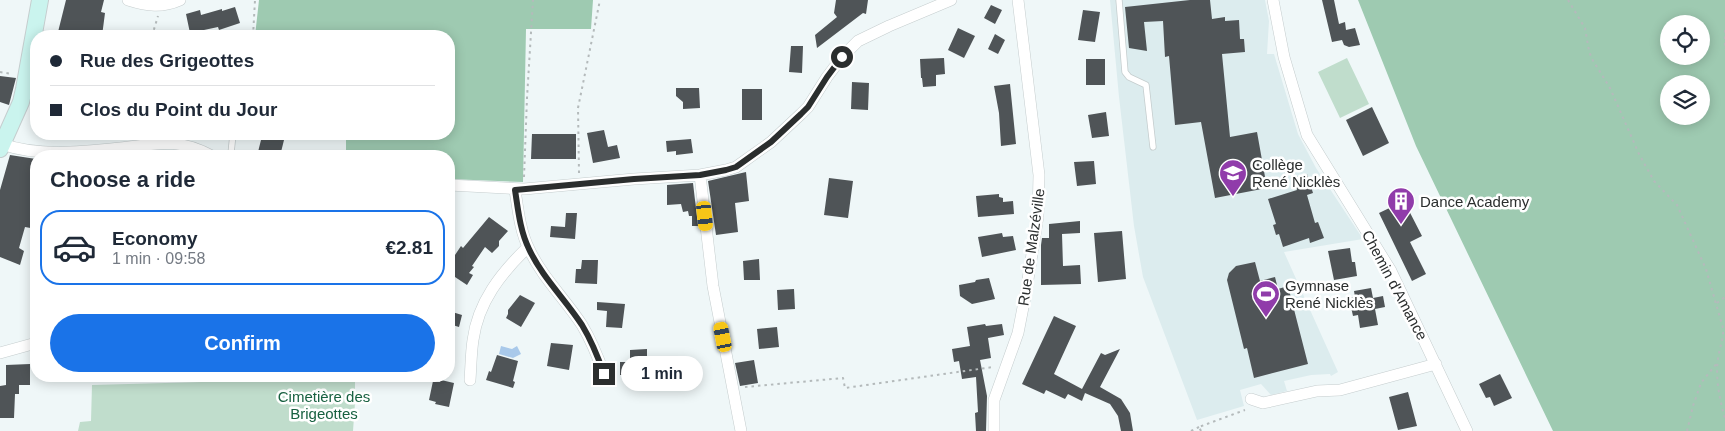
<!DOCTYPE html>
<meta charset="utf-8">
<style>
:root{--surface:#fff;--page:#f6f6f7;--text:#1f2937;--muted:#747a83;--line:#e0e1e3;--accent:#1a73e8}
body{margin:0;font-family:Arial,sans-serif;background:var(--page);color:var(--text);height:100vh;display:flex;flex-direction:column;font-size:19px;white-space:nowrap}
*{box-sizing:border-box;margin:0}
p{font-size:16px;color:var(--muted)}
.icon{flex:none;width:28px;height:28px;fill:none;stroke:currentColor;stroke-width:2;stroke-linecap:round;stroke-linejoin:round}
.map{position:relative;flex:1;overflow:hidden}
.panel{position:absolute;left:30px;top:150px;width:425px;height:232px;display:flex;flex-direction:column;background:var(--surface);border-radius:20px;box-shadow:0 2px 12px #0003}
.panel>*{flex:none}
.guide{position:absolute;left:30px;top:30px;width:425px;height:110px;border-radius:20px;box-shadow:0 2px 12px #0003;display:grid;align-content:center;height:110px;padding:0 20px;background:var(--surface)}
.fabs{position:absolute;left:1660px;top:15px;display:grid;gap:10px}
.fabs a{display:grid;place-items:center;width:50px;height:50px;border-radius:50%;background:var(--surface);box-shadow:0 2px 12px #0003;font-size:25px}
.end{position:absolute;width:22px;height:22px;margin:-11px;border:6px solid #2b2e2e;background:#fff;box-shadow:0 0 0 2px #fff}
.from{border-radius:50%}
.bubble{position:absolute;height:35px;border-radius:18px;background:var(--surface);box-shadow:0 2px 12px #0003;font-size:16px;font-weight:800;line-height:35px;text-align:center}
.car{position:absolute;width:15px;height:30px;margin:-15px -8px;border-radius:6px;box-shadow:0 0 4px 1px #0007;background:linear-gradient(#f5c518 24%,#345 0 40%,#f5c518 0 76%,#345 0 86%,#f5c518 0)}
.guide b{display:flex;align-items:center;gap:18px;height:48px;font-size:19px}
.guide b+b{border-top:1px solid var(--line)}
.guide i{width:12px;height:12px;background:var(--text)}
ul{padding:0;list-style:none}
li{display:flex;align-items:center;gap:15px;height:75px;margin:0 10px 8px;padding:0 10px;border:2px solid transparent;border-radius:20px}
li div{flex:1}
li b{display:block;font-size:19px}
li em{font-style:normal;font-weight:800}
li.on{border-color:var(--accent)}
li>.icon{width:45px;height:45px;stroke-width:1.5}
h2{padding:0 20px;font-size:22px;line-height:60px}
.cta{display:flex;gap:10px;margin-top:auto;padding:10px 20px}
.cta a{flex:1;height:58px;border-radius:30px;background:var(--accent);color:#fff;font-size:20px;font-weight:800;line-height:58px;text-align:center}
.map>svg:first-child{display:block}
.built{fill:#dcecee}
.green{fill:#c0ddcc}
.forest{fill:#9ecab1;fill-rule:evenodd}
.water{fill:#a9c9ea}
.building{fill:#4f5457}
.lines{fill:none;stroke-linecap:round;stroke-linejoin:round}
.lane-casing{stroke:#c5cdce;stroke-width:7}
.street-casing{stroke:#c5cdce;stroke-width:12}
.secondary-casing{stroke:#c5cdce;stroke-width:18}
.path{stroke:#b4babb;stroke-width:2;stroke-dasharray:2.5 4;stroke-linecap:butt}
.lane{stroke:#fff;stroke-width:5.5}
.street{stroke:#fff;stroke-width:11}
.secondary{stroke:#caf4ee;stroke-width:16}
.route{stroke:#2b2e2e;stroke-width:6}
.labels{text-anchor:middle;dominant-baseline:central;stroke-width:5;stroke-linejoin:round;paint-order:stroke}
.poi-label{font-size:15px;fill:#2b2e2e;stroke:#fff;text-anchor:start}
.street-label{font-size:15px;fill:#2b2e2e;stroke:#fff}
.park-label{font-size:15px;fill:#186141;stroke:#fff}
</style>
<div class="map">
<svg width="1725" height="431" viewBox="0 0 1725 431">
<rect width="100%" height="100%" fill="#eff7f8"/>
<path class="built" d="M1110,0H1265L1269,21L1267,54H1274L1298,134L1316,168L1363,239L1284,252L1338,372L1331,376L1330,374L1311,375L1284,381L1287,391L1271,395L1261,384L1240,390L1244,406L1197,420L1143,277L1134,226L1119,97Z"/>
<path class="green" d="M1347,58L1369,104L1340,118L1318,72Z
M314,376H355V403L353,431H78L80,422L91,421L92,385L313,379Z"/>
<path class="forest" d="M259,0H593L591,29H526L523,182L449,179V156H346V134H449V36H255Z
M1358,0H1725V431H1553L1416,146ZM1669,24H1701V56H1669ZM1669,84H1701V116H1669Z"/>
<path class="water" d="M501,346L512,349L517,346L521,354L513,358L499,354Z"/>
<path class="building" d="M66,0H104L101,12L105,13L102,36H57Z
M836,0H868L866,14L863,13L817,48L815,35L837,17L834,13Z
M1190,0H1210L1212,19L1225,17V21L1239,20L1240,39H1244L1245,52L1222,54L1230,137L1257,132L1267,188L1215,198L1201,122L1175,125L1169,56L1165,57L1163,21L1144,22L1147,51L1129,48L1125,7Z
M1322,0H1334L1339,24L1345,22L1346,30L1355,28L1360,45L1349,47L1344,45L1342,40L1332,42Z
M991,5L1002,10L995,24L984,18Z
M235,7L240,23L219,30L218,27L190,33L186,14L200,10L201,15L222,9V11Z
M1083,10L1100,12L1095,42L1078,40Z
M958,28L975,36L964,58L948,50Z
M995,34L1005,40L998,54L988,49Z
M791,46H803L802,73L789,72Z
M944,58L945,74L936,75V86L923,87L922,78H921L920,59Z
M1086,59H1105V85H1086Z
M0,76L16,78L9,105L0,102Z
M852,82L869,83L868,110L851,109Z
M1010,84L1016,144L1001,146L999,113L994,86Z
M676,88H699L700,108L683,109V102L676,96Z
M742,89H762V120H742Z
M1372,107L1389,143L1363,156L1346,120Z
M1106,112L1109,136L1092,138L1088,115Z
M604,130L608,147L617,145L620,158L593,163L587,133Z
M532,134H576V159H531Z
M262,136L284,140L280,156H257Z
M691,139L693,153L676,155V151L667,152L666,141Z
M10,155L36,159V229L25,227L19,248L24,251L20,265L0,257V190Z
M1094,161L1096,184L1077,186L1074,162Z
M746,172L749,201L735,203L738,232L716,235L708,181Z
M1307,174L1313,193L1307,195L1315,223L1318,222L1324,238L1310,243L1309,238L1283,247L1279,234L1276,235L1273,225L1276,224L1268,199L1297,190L1293,178Z
M829,178L853,181L848,218L824,215Z
M693,183L698,226H692V216H689L688,211L683,212L681,204L667,205V185Z
M999,194V197L1003,198V202L1013,201L1014,214L978,217L976,196Z
M1404,201L1422,236L1410,242L1426,274L1412,281L1379,213Z
M566,213H577L575,239L550,237L551,226L565,227Z
M489,217L508,231L499,241V246L492,253L485,247L472,266L474,267L469,273L473,275L467,285L449,273V264L461,246L463,248Z
M1080,221V233L1062,234L1063,266L1080,265L1081,284L1041,285V245L1042,238H1049V224Z
M1122,231L1126,279L1098,282L1094,233Z
M1002,233L1003,237L1013,236L1016,250L982,257L978,237Z
M1350,248L1352,262H1355L1357,276L1334,280L1328,251Z
M759,259L760,280H744L743,261Z
M582,260H598L597,284L575,283L576,269H581Z
M1255,262L1260,281L1275,277L1278,289L1288,286L1308,364L1254,378L1247,348L1244,349L1227,280L1229,273L1236,266Z
M989,278L995,299L972,304L960,296L959,285L975,282L976,280Z
M1371,288L1373,298L1383,296L1385,307L1375,309L1378,325L1360,328L1358,315L1353,316L1349,298L1355,297L1354,291Z
M794,289L795,309L778,310L777,290Z
M520,295L535,303L521,327L506,318L508,314V310Z
M597,302L625,304L622,328L606,327L607,311L597,310Z
M449,311L462,315L459,327L449,324Z
M1054,316L1076,326L1054,374L1082,389L1101,353L1105,355L1120,349L1100,387L1121,399L1130,413L1133,431H1121L1118,416L1110,404L1085,393L1082,401L1068,394L1065,399L1046,390L1044,394L1022,384Z
M985,324L986,326L1002,324L1004,335L988,338L991,358L980,360L987,396L986,431H976L975,413L978,412L976,377L962,379L959,361L954,362L952,349L970,346L967,327Z
M777,327L779,347L759,349L757,329Z
M551,343L573,345L569,370L547,366Z
M647,349V372H640V375H620V362H630V350Z
M497,355L518,361L513,381L515,382L513,388L486,380L489,371L491,372Z
M754,360L758,383L740,386L735,363Z
M30,364V385H19V394H15L14,418H0V386L6,385V365Z
M1500,374L1512,398L1494,406L1490,397L1486,398L1479,384Z
M441,380L454,383L449,407L435,404L436,402L429,400L433,381L440,382Z
M1408,392L1417,426L1398,430L1389,397Z"/>
<g class="lines">
<g class="lane-casing">
<path id="lane" d="M1119,0L1125,72L1129,77L1146,85L1153,147
M233,134L231,153L234,156"/>
</g>
<g class="street-casing">
<path id="street" d="M128,0C147,6 162,8 180,0
M1273,0L1284,57L1307,135L1391,271L1467,431
M2,144C38,157 82,152 120,148C156,144 178,137 212,156
M700,175L713,286L741,431
M449,185L524,189L634,179L700,175L726,170L736,167L771,142L801,114L808,107L827,77L842,57L858,41L889,26L951,0
M515,190C518,209 520,231 529,249C542,277 565,299 582,325C591,340 598,357 604,374
M0,353L36,343
M470,380C471,367 471,353 473,340C478,302 501,273 528,247
M1251,399L1263,403L1317,391L1340,390L1436,364
M994,431V400L1018,333L1026,292L1038,216L1039,175L1018,0"/>
</g>
<g class="secondary-casing">
<path id="secondary" d="M0,149L21,102L24,89L40,0"/>
</g>
<path class="path" d="M1568,0L1585,28L1589,51L1592,59L1610,88L1639,154L1654,181L1677,205L1706,269L1723,328C1724,339 1719,349 1718,359C1715,379 1720,400 1725,419
M1725,30V50
M152,36L158,16
M253,36L255,0
M0,72L12,74
M579,173L578,108L600,0
M524,177L527,98L533,0
M1717,303L1725,297
M745,387L843,378L845,388L993,367
M1191,431L1199,427
M1201,431L1199,427L1245,410
M1687,431L1693,406L1701,383L1717,363"/>
<use href="#lane" class="lane"/>
<use href="#street" class="street"/>
<use href="#secondary" class="secondary"/>
</g>
<g class="lines">
<path class="route" d="M604,374C598,357 591,340 582,325C565,299 542,277 529,249C520,231 518,209 515,190L634,179L700,175L726,170L736,167L771,142L801,114L808,107L827,77L842,57"/>
</g>
<defs>
<g id="school-pin" transform="scale(1.4375)"><path d="M0 17L-7.5 6A9.5 9.5 0 1 1 7.5 6Z" fill="#903caa" stroke="#fff"/><path d="M0-5L7-2L0 1L-7-2ZM-4 1L0 2.5L4 1V4Q0 6-4 4Z" fill="#fff"/></g>
<g id="building-pin" transform="scale(1.4375)"><path d="M0 17L-7.5 6A9.5 9.5 0 1 1 7.5 6Z" fill="#903caa" stroke="#fff"/><path d="M-4-6H4V6H1V3H-1V6H-4ZM-2.5-4.3h1.7v1.8h-1.7ZM.8-4.3h1.7v1.8H.8ZM-2.5-1h1.7V.8h-1.7ZM.8-1h1.7V.8H.8Z" fill="#fff"/></g>
<g id="stadium-pin" transform="scale(1.4375)"><path d="M0 17L-7.5 6A9.5 9.5 0 1 1 7.5 6Z" fill="#903caa" stroke="#fff"/><path d="M0-5a6.5 5 0 1 0 0 10a6.5 5 0 1 0 0-10ZM-3.5-1.8h7v3.6h-7Z" fill="#fff"/></g>
</defs>
<g fill-rule="evenodd">
<use href="#school-pin" x="1233" y="173"/>
<use href="#building-pin" x="1401" y="201"/>
<use href="#stadium-pin" x="1266" y="294"/>
</g>
<g class="labels">
<g class="poi-label">
<text x="1252" y="164">Collège<tspan x="1252" dy="17">René Nicklès</tspan></text>
<text x="1420" y="201">Dance Academy</text>
<text x="1285" y="285">Gymnase<tspan x="1285" dy="17">René Nicklès</tspan></text>
</g>
<g class="street-label">
<text transform="translate(1031 247) rotate(-82)">Rue de Malzéville</text>
<text transform="translate(1395 285) rotate(62)">Chemin d'Amance</text>
</g>
<g class="park-label">
<text x="324" y="396">Cimetière des<tspan x="324" dy="17">Brigeottes</tspan></text>
</g>
</g>
</svg>
<div class="fabs">
<a><svg class="icon" aria-label="locate" viewBox="0 0 24 24"><circle cx="12" cy="12" r="6"/><path d="M12 2v4M12 18v4M2 12h4M18 12h4"/></svg></a>
<a><svg class="icon" aria-label="layers" viewBox="0 0 24 24"><path d="M12 4l9 5-9 5-9-5zM3 14l9 5 9-5"/></svg></a>
</div>
<i class="end from" style="left:842px;top:57px"></i>
<i class="end" style="left:604px;top:374px"></i>
<div class="bubble" style="left:621px;top:356px;width:82px">1 min</div>
<i class="car" style="left:705px;top:216px;rotate:174deg"></i>
<i class="car" style="left:723px;top:337px;rotate:349deg"></i>
<div class="guide">
<b><i class="from"></i>Rue des Grigeottes</b>
<b><i></i>Clos du Point du Jour</b>
</div>
<section class="panel">
<h2>Choose a ride</h2>
<ul>
<li class="on"><svg class="icon" aria-label="car" viewBox="0 0 24 24"><path d="M5 17H2v-5l4-1 3-4h7l3 4 3 1v5h-3M9 17h6M6 11h13"/><circle cx="7" cy="17" r="2"/><circle cx="17" cy="17" r="2"/></svg><div><b>Economy</b><p>1 min · 09:58</p></div><em>€2.81</em></li>
</ul>
<div class="cta"><a>Confirm</a></div>
</section>
</div>
